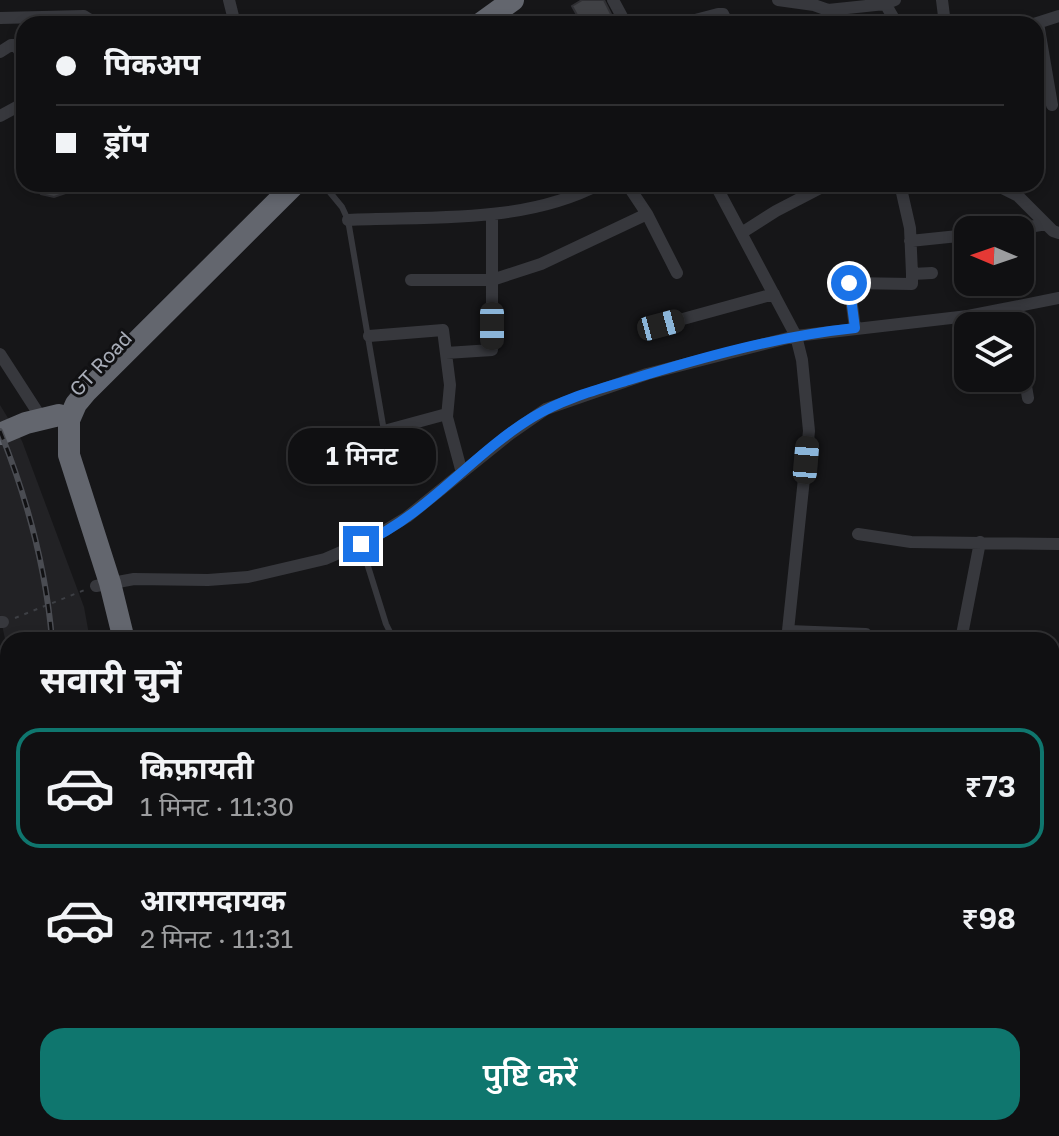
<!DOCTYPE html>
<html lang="hi">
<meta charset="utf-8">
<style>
:root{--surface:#101012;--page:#19191b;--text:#f1f3f6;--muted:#9c9d9f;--line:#303032;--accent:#0f766e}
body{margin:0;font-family:"Golos Text","Noto Sans Devanagari",sans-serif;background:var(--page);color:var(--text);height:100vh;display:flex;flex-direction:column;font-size:30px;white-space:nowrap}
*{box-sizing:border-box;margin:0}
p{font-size:26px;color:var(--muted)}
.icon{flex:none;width:44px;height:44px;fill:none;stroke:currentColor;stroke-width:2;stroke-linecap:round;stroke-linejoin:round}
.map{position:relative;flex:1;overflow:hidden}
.details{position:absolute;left:0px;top:632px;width:1060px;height:504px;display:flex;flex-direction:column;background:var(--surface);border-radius:24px 24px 0 0;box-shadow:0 4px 12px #0003,0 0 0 2px var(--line)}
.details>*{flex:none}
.top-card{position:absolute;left:16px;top:16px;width:1028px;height:176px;border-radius:24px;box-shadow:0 4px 12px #0003,0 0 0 2px var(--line);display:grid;align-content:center;height:176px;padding:0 40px;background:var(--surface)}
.needle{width:52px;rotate:272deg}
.tools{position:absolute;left:954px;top:216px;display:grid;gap:16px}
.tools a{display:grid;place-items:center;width:80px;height:80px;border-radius:16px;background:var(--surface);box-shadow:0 4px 12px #0003,0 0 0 2px var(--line);font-size:40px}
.end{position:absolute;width:36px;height:36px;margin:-18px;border:10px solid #1a73e8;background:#fff;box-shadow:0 0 0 4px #fff}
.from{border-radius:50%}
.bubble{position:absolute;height:56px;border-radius:24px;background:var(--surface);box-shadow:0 4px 12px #0003,0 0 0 2px var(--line);font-size:26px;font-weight:600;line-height:56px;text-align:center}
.car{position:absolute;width:24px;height:48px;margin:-24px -12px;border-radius:10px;box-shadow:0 0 6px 2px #0007;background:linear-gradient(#222 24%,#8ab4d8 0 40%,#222 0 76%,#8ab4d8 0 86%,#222 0)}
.top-card b{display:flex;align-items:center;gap:28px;height:76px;font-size:30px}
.top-card b+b{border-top:2px solid var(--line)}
.top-card i{width:20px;height:20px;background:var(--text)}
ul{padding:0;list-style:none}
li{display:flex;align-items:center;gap:24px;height:120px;margin:0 16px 12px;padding:0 24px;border:4px solid transparent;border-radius:24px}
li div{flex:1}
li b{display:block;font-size:30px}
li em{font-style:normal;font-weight:600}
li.active{border-color:var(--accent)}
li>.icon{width:72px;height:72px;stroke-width:1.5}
h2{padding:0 40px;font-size:36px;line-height:96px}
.button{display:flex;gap:16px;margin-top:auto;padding:16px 40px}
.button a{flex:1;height:92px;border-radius:24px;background:var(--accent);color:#fff;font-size:32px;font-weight:600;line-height:92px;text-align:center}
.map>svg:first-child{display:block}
.built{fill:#222225}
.building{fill:#404145;stroke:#303034;stroke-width:2}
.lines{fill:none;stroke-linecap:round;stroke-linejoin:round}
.path{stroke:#3d3f44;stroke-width:2;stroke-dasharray:4 6;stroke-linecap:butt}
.lane{stroke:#37383d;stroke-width:6}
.street{stroke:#37383d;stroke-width:12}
.highway{stroke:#63666e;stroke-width:22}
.rail-casing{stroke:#4a4c52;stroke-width:6}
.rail{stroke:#111113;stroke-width:3;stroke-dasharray:9;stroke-linecap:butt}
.route{stroke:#1a73e8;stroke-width:10}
.labels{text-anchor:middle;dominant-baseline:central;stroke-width:6;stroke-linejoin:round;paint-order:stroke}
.street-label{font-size:20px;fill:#a8adb8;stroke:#111113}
</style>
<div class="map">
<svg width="1059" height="1136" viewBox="0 0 1059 1136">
<rect width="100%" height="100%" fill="#161618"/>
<path class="built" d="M0,405L22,441L84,607L90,640H8V701L5,639L0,615Z
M8,763V923L0,922V829Z
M0,952L8,954V1108L4,1136H0Z"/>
<path class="building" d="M582,0H604L614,20L607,24H582L572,6Z
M30,184H74L66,193L54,197L41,194Z"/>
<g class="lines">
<path class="path" d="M15,618L87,589"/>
<path class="lane" d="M323,184L342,207L348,220L384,431
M573,184L579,195
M361,544L386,624L394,640"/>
<path class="street" d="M229,0L235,24
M613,0L626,24
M778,0L814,5L828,10L885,4L895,0
M883,0L897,24
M942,0L945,24
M0,18L84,16L97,24
M1038,23L1052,105
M680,24L718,14H723L728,24
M1034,24L1059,16
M0,52L11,45H15L24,57
M0,116L24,103
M627,184L647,214L677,273
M715,184L796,336L802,360L809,431L787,640
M900,184L910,228L912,274
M994,184L1018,196L1053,231L1059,233
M348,220C432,216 524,224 600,184
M1013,230L1046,224
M743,232L776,211L828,184
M910,241L968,235
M411,280H492L541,264L647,214
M1013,309L1016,326
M661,325L774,294
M855,328L849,283L912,284V274L932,273
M369,336L443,330L450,385L447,417
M1020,351L1028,398
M446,353L492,350V214
M0,354L42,419
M384,431L443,415L447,417L462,473
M858,534L911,542L1059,544
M96,586L134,579L208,580L248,577L325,559L371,539L407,517L510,434L546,409L647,374L796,336L968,316L1059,298
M0,622H3
M789,631L866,634
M961,640L980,542
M1052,906L1059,905
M0,936L8,938
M539,1128L551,1136
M634,1136L636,1128
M865,1136L866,1128"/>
<path class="highway" d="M480,24L513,0
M0,434L26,423L59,415
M124,640L110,583L69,455V420L76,404L86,392L295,184
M88,1136L89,1128"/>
<g class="rail-casing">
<path id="rail" d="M0,431C27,498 46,568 52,640
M0,980L8,953
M0,1017L8,995"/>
</g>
<use href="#rail" class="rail"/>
</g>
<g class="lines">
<path class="route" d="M361,544C427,515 472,454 533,417C562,399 596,390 629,380C703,357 779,336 855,328L849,283"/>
</g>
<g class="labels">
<g class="street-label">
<text transform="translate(100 363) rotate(-47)">GT Road</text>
</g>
</g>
</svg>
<div class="tools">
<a><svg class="needle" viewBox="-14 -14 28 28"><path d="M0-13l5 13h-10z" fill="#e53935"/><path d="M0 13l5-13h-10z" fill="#9c9d9f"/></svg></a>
<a><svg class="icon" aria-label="layers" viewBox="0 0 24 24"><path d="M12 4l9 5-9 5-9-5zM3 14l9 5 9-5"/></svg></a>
</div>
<i class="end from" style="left:849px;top:283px"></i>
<i class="end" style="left:361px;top:544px"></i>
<div class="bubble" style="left:288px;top:428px;width:148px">1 मिनट</div>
<i class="car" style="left:661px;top:325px;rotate:75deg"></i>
<i class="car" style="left:492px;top:326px;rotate:180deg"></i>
<i class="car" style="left:806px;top:460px;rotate:5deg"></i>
<div class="top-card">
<b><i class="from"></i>पिकअप</b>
<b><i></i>ड्रॉप</b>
</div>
<section class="details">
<h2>सवारी चुनें</h2>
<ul>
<li class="active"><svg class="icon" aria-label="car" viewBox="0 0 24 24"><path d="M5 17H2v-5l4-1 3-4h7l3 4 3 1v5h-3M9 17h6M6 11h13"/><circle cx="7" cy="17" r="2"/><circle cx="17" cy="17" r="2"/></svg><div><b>किफ़ायती</b><p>1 मिनट · 11:30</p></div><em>₹73</em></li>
<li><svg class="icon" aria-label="car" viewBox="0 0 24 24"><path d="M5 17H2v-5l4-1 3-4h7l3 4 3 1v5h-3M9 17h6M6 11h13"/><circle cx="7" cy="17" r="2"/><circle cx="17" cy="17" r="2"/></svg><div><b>आरामदायक</b><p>2 मिनट · 11:31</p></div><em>₹98</em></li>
</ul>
<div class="button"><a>पुष्टि करें</a></div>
</section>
</div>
